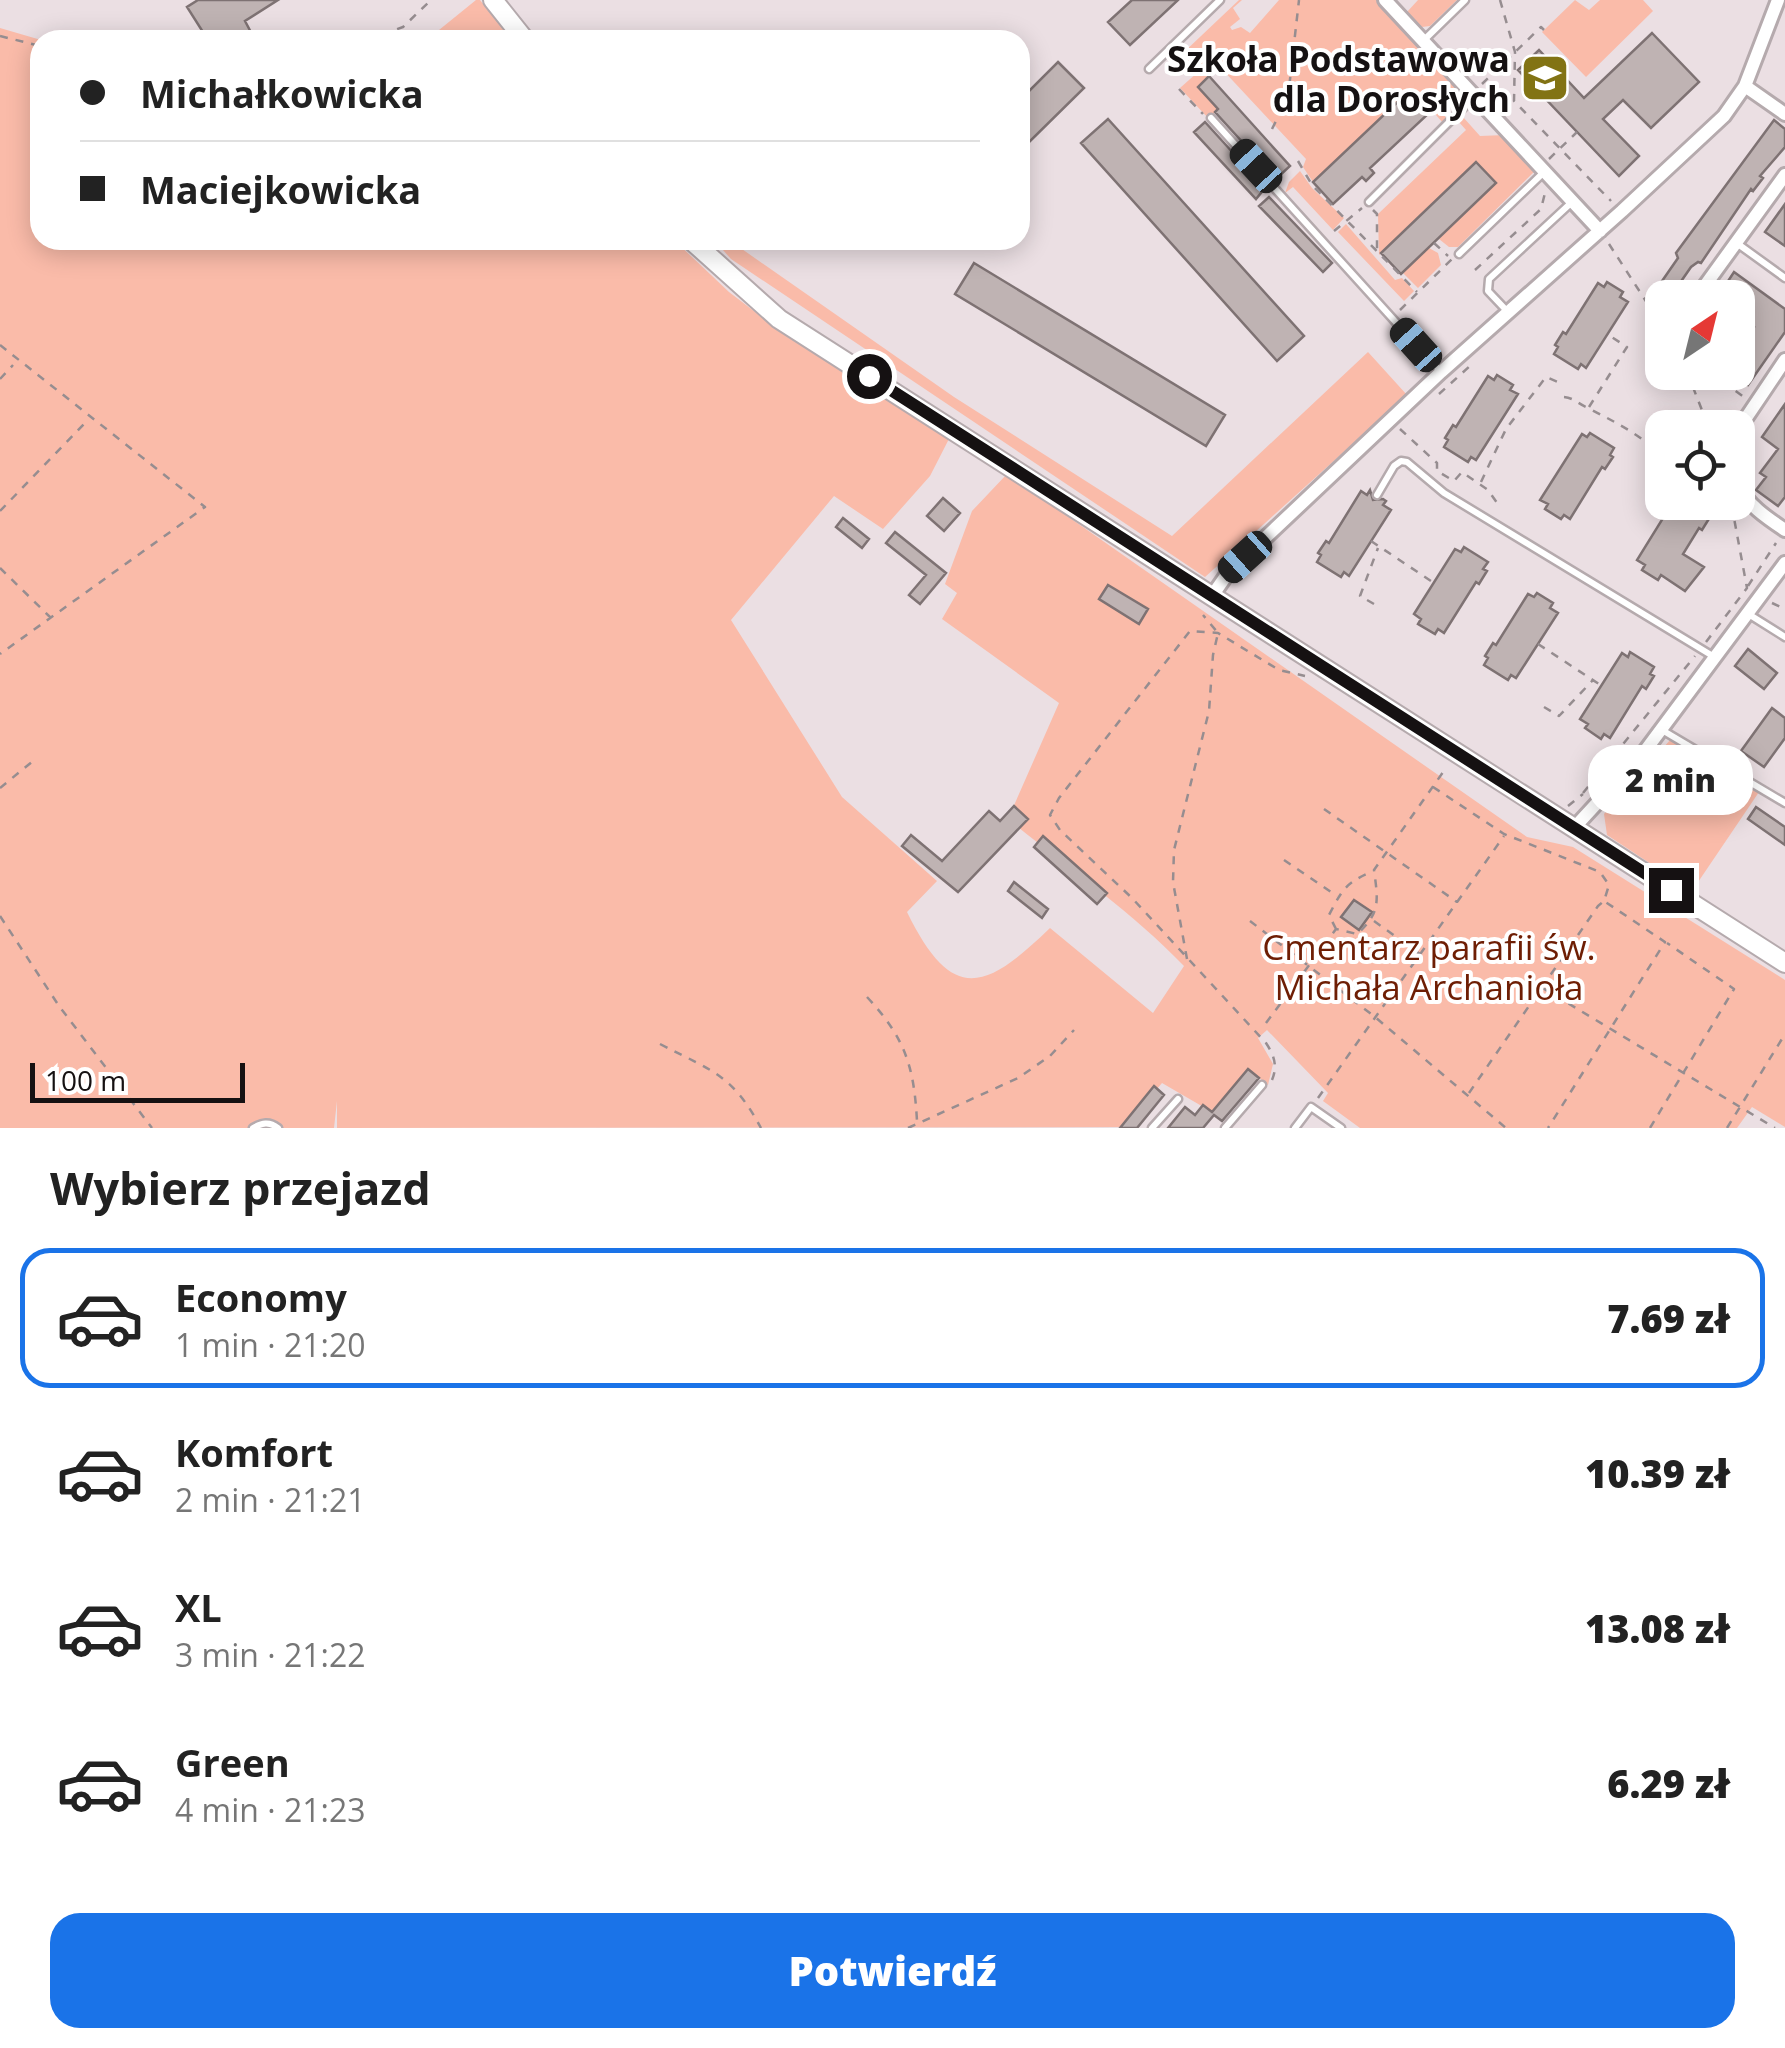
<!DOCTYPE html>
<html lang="pl">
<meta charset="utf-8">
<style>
:root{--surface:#fff;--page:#f2f2f2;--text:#222;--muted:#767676;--line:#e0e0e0;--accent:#1a73e8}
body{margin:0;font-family:"Open Sans",sans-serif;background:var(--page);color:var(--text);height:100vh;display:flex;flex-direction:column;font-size:38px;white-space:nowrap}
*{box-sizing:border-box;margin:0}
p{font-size:32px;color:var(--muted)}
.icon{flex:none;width:55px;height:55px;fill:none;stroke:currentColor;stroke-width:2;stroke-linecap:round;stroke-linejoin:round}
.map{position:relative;height:1128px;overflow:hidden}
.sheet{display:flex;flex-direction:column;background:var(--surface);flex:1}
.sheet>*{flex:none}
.hud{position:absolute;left:30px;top:30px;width:1000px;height:220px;border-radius:30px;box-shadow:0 5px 25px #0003;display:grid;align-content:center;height:220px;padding:0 50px;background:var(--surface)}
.needle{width:65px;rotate:35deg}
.buttons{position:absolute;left:1645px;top:280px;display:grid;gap:20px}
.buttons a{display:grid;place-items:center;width:110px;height:110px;border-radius:20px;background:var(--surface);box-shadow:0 5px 25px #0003;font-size:50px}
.scale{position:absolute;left:30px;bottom:25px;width:215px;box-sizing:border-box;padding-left:10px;border:5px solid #151112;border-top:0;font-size:28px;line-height:35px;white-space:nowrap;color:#151112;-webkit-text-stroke:8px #fff;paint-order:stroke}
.end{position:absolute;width:45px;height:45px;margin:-22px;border:12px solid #151112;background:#fff;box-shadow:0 0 0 5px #fff}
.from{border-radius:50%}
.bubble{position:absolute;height:70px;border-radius:30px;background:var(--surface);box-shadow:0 5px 25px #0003;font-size:32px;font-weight:800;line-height:70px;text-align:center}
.car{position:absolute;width:30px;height:60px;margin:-30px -15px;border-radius:12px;box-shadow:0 0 8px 2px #0007;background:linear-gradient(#222 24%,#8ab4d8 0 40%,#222 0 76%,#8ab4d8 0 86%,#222 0)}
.hud b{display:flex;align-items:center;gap:35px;height:95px;font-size:38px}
.hud b+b{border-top:2px solid var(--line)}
.hud i{width:25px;height:25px;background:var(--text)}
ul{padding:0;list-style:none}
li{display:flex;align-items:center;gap:30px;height:140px;margin:0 20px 15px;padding:0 30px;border:5px solid transparent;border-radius:30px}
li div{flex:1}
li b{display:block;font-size:38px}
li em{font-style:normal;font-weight:800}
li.on{border-color:var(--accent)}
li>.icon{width:90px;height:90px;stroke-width:1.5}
h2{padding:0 50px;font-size:45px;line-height:120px}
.primary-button{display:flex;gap:20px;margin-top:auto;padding:20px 50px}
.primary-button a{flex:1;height:115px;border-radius:30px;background:var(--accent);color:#fff;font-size:40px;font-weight:800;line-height:115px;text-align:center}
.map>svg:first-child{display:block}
.green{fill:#fabba9}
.building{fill:#bfb3b3;stroke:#7e7273;stroke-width:2.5}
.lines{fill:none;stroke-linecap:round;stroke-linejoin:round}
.lane-casing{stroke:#b5aaad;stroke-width:11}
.street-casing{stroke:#b5aaad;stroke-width:18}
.secondary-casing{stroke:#b5aaad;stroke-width:22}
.path{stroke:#968d90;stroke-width:2.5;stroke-dasharray:8 8;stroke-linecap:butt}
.lane{stroke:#fff;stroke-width:6}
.street{stroke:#fff;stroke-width:12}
.secondary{stroke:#fff;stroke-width:18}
.route{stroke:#151112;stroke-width:12}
.labels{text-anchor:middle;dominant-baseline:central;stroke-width:8;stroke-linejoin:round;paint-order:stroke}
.poi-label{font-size:35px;font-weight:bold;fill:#151112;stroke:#fff;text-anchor:end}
.park-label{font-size:35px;fill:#6e1e04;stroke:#fff}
</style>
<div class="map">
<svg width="1785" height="1128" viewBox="0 0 1785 1128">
<rect width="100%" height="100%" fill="#ebdfe3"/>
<path class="green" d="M476,0H480L512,40H418L439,30Z
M1239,0H1242L1233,8L1240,19L1230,27L1232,30L1241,27L1250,33L1279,0H1377L1461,90L1440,110L1447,119L1443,123L1422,99L1417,102L1408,92L1313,182L1303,167L1306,159L1220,67L1198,86L1219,110L1208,118L1180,88L1198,72L1182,54Z
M1418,0H1457L1430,26L1422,27L1407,12Z
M1575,0L1589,10L1600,0H1643L1653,11L1586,77L1542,32Z
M0,28L41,40L40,240H674L729,292L789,338L951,435L930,476L883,529L834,496L731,620L842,797L937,881L907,912C952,1004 985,991 1050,928L1153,1013L1184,966C1129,909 1069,869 1008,819L1059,703L942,619L957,593L945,584L972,511L1007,474L1527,837L1573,847L1785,980V1127L1752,1107L1737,1128H1360L1323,1101L1328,1093L1267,1030L1258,1038L1273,1064L1268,1085L1248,1069L1212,1112L1162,1083L1157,1089L1153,1086L1120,1127L337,1128V1101L334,1128H0Z
M1463,117L1480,136L1505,135L1536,170L1458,247H1449L1439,239L1495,184L1476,162L1379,255L1378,214L1466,130L1458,121Z
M1300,171L1312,188L1344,218L1333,230L1293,187L1285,193L1289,182Z
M1346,224L1395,280L1402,278L1414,291L1404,301L1338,232Z
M714,240H729L954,397L1172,536L1368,352L1407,395L1205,577L731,259Z
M1429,248L1438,253L1441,265L1418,288L1403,273Z
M1671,739L1759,792L1692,891L1607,835L1604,814Z"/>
<path class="building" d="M198,0H278L245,21L255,40H208L187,7Z
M1132,0H1178L1130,45L1108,22Z
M1652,33L1699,82L1651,128L1623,100L1603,119L1639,156L1619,176L1518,70L1539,50L1584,98Z
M1058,62L1084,88L1020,151V100Z
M1209,76L1290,166L1276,179L1215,112L1218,109L1198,87Z
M1408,92L1428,114L1370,168L1374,173L1366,181L1362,177L1333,204L1313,182Z
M1108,119L1304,336L1277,361L1081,143Z
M1774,120L1785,129V147L1760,176L1763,178L1753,191L1751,189L1701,263L1698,262L1691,267L1673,293L1660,284L1678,258L1676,253Z
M1205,122L1265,188L1256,199L1194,132Z
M1476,162L1496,183L1401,274L1381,253Z
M1269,197L1332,263L1323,272L1259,206Z
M1785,204V246L1765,232Z
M974,263L1225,415L1206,446L955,294Z
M1734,272L1785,309V332L1748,385L1738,378V350L1754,327L1738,315V298H1717Z
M1607,282L1623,292L1620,297L1628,302L1586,368L1581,364L1578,369L1554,354L1558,347L1555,345L1563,332L1566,334L1598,283L1604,287Z
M1497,375L1513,385L1510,390L1518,394L1476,460L1471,457L1468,462L1444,447L1448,440L1445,438L1453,425L1456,427L1488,376L1494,380Z
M1785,404V497L1778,506L1756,490L1766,477L1760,473L1778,449L1762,437Z
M1590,433L1614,448L1610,455L1613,457L1605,469L1602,467L1570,519L1564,515L1561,519L1545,509L1548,504L1540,500L1582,434L1587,437Z
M1370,490L1373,500L1383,499L1386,501L1383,505L1391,510L1349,576L1344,572L1341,577L1317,562L1321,555L1318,553L1326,541L1329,543L1361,491L1367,495Z
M943,498L960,513L944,531L927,516Z
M1673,502H1702L1711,508L1707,515L1710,517L1702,530L1699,528L1683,554L1704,567L1685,591L1661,575L1658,580L1642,570L1645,565L1637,560Z
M843,518L869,539L862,548L836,527Z
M895,532L946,573L920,604L909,595L926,575L886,543Z
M1464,547L1488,562L1483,569L1487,571L1479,584L1476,582L1444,633L1438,629L1435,634L1418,624L1421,619L1414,614L1455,549L1461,552Z
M1108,585L1148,609L1139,624L1099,599Z
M1537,593L1553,603L1550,608L1558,613L1516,678L1511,675L1508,680L1484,665L1488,658L1485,656L1493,643L1496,645L1528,594L1534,597Z
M1748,649L1777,673L1764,689L1735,666Z
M1630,652L1654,667L1650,674L1654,676L1646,689L1642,686L1610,738L1604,734L1601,739L1585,728L1588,724L1580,719L1622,653L1628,657Z
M1772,708L1785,718V738L1764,767L1741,751Z
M1014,806L1028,819L958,892L902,846L911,835L942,861L989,811L1000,821Z
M1756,807L1785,827V845L1748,819Z
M1043,836L1107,893L1097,904L1034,847Z
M1014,882L1048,909L1042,918L1008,891Z
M1354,900L1372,912L1359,930L1341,917Z
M1248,1069L1259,1078L1222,1121L1214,1115L1203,1128H1168L1185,1107L1195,1115L1203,1105L1212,1112Z
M1154,1086L1164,1095L1137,1128H1120Z"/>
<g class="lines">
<g class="lane-casing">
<path id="lane" d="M1423,41L1465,0
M1149,69L1220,0
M1211,118L1440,371
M1369,202L1474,97
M1738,244L1785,278
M1459,254L1544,172
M1507,311L1488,291L1489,279L1572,202
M1377,495L1394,466L1401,461L1407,462L1444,493L1716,658
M1750,615L1785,637
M1662,730L1785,803
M253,1128C262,1123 269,1121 278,1128
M1152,1128L1178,1099
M1225,1128L1262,1085
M1295,1128L1311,1107L1341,1128"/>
</g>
<g class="street-casing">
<path id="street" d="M1385,0L1600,231
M1745,86L1785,114
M1696,298L1785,175
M1738,430L1785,360
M1738,484C1746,504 1767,518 1785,530
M1212,596L1228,573L1441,372L1622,211L1724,116L1745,86L1778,0
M1574,828L1645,751L1785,563"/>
</g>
<g class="secondary-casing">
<path id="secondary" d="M493,0L525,40
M691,240L779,319L1785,963"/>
</g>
<path class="path" d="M1500,0L1515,52L1514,101L1611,201
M0,36L40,46
M367,40L403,27L431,0
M1482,84L1541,27L1544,30
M1179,89L1203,114
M1272,129L1288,97L1299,0
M1549,159L1577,132
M1298,161L1312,185L1417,292
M1373,210L1377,214V251
M1334,231L1362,208
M1434,243L1448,256
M1609,244L1662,326
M1475,270L1541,209L1545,193
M1400,310L1452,259
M0,345L205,507L0,654
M1687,372L1709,428
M1710,372L1745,398
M0,379L13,365
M1439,394L1470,366
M1564,397C1574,398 1577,403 1586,407C1611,420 1634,431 1656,450
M1589,407L1627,347L1607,334
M1400,429L1437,463V471L1454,481L1462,472L1488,490L1500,507
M1481,482L1506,429L1546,377L1558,382
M0,511L87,421
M1371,541L1434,583
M0,568L50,617
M1748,586L1776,543
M1772,603L1785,609
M1374,604L1360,596L1378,548
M1706,642L1747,588L1731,502
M1538,644L1602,686
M1544,707L1559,716L1593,680
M1433,787L1504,834L1600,872L1609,885L1604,901L1665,942L1548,1128
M0,788L33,761
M1583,793L1695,656
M1568,806L1583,794
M1324,809L1457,902
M1284,860L1337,896
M0,916L59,1006L152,1128
M1250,921L1375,1017L1506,1128
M1374,921L1420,954
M1336,929L1329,915C1343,888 1346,883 1373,871
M1187,959L1173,882L1174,850L1209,711L1213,655L1218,633L1203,615
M1541,987L1775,1128
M867,997C905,1038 914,1066 917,1121
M1266,1023L1336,929L1357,934C1381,913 1378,900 1374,870L1446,768
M660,1044C712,1071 732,1074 761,1128
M1272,1080C1278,1066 1274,1055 1266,1043L1132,898L1060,830L1050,815L1059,798L1190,631L1218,633L1279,670L1305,676
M1469,1093L1598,906L1604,901
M1318,1098L1504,836
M908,1128L1018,1078L1050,1056L1074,1030
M1650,1128L1734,989L1667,943
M1727,1128L1785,1034"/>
<use href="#lane" class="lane"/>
<use href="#street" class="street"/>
<use href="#secondary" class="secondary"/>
</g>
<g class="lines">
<path class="route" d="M869,376L1671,890"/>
</g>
<defs>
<g id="school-square" transform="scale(2.5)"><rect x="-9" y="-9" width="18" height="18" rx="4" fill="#827314" stroke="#fff"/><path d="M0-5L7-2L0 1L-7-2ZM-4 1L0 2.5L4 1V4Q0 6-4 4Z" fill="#fff"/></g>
</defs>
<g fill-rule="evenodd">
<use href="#school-square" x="1545" y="78"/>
</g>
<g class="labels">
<g class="poi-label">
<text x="1510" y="58">Szkoła Podstawowa<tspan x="1510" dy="40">dla Dorosłych</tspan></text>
</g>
<g class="park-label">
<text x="1429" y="946">Cmentarz parafii św.<tspan x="1429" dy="40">Michała Archanioła</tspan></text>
</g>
</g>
</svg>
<div class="buttons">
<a><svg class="needle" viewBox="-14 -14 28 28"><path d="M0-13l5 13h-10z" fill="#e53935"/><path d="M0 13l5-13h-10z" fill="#767676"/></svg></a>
<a><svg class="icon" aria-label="locate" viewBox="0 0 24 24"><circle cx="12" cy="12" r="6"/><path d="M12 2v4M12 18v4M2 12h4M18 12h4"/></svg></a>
</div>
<div class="scale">100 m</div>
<i class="end from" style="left:869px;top:376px"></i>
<i class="end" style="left:1671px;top:890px"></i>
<div class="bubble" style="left:1588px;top:745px;width:165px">2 min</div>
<i class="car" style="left:1256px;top:166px;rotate:317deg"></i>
<i class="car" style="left:1416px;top:345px;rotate:318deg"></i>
<i class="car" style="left:1245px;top:557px;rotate:228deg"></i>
<div class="hud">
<b><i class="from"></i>Michałkowicka</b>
<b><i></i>Maciejkowicka</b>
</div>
</div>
<section class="sheet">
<h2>Wybierz przejazd</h2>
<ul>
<li class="on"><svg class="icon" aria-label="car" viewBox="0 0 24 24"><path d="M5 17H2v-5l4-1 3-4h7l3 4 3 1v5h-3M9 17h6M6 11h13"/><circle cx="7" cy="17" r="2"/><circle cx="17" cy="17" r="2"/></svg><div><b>Economy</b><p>1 min · 21:20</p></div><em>7.69 zł</em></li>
<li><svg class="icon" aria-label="car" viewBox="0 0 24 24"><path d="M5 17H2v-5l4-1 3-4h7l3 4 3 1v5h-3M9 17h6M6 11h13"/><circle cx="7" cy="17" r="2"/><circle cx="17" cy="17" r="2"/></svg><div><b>Komfort</b><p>2 min · 21:21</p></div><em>10.39 zł</em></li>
<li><svg class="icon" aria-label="car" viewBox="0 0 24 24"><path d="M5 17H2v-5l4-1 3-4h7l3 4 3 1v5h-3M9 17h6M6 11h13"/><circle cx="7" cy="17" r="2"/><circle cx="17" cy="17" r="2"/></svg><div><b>XL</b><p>3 min · 21:22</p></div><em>13.08 zł</em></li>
<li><svg class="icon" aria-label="car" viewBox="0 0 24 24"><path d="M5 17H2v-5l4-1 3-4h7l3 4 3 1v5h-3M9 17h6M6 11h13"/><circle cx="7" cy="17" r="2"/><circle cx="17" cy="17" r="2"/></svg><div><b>Green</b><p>4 min · 21:23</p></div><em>6.29 zł</em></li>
</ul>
<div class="primary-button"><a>Potwierdź</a></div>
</section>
